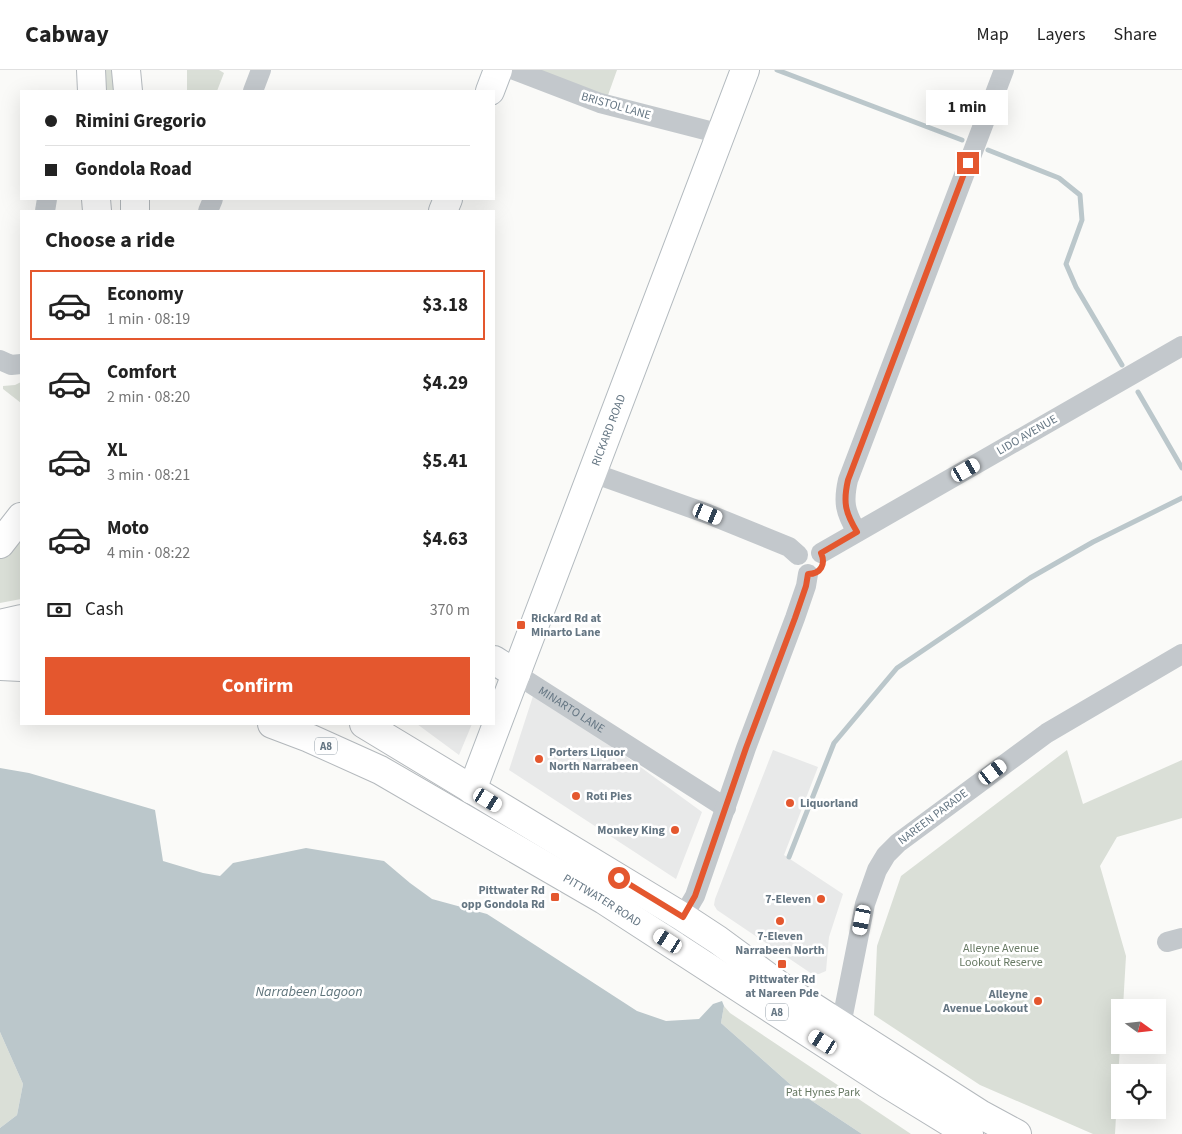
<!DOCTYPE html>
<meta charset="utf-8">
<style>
:root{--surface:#fff;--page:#f2f2f2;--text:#222;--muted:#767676;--line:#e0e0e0;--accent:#e4572e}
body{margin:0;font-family:"Source Sans 3",sans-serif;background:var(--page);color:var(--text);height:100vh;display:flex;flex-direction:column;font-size:19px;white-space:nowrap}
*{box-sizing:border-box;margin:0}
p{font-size:16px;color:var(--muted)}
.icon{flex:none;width:28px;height:28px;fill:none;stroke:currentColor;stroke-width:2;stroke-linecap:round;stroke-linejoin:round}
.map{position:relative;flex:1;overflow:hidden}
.drawer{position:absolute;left:20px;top:140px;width:475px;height:515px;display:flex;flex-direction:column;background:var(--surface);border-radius:0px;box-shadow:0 5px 20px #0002}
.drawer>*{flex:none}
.top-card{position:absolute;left:20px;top:20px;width:475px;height:110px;border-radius:0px;box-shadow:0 5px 20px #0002;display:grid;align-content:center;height:110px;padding:0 25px;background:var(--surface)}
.needle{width:32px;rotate:105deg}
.controls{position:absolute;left:1111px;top:929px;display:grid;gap:10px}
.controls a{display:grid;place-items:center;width:55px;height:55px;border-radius:0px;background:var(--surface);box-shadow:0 5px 20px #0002;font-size:25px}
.end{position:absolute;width:22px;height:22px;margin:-11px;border:6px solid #e4572e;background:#fff;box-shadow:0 0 0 2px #fff}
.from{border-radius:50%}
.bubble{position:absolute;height:35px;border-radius:0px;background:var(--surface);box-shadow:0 5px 20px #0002;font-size:16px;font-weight:700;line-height:35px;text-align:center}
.car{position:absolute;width:15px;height:30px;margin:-15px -8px;border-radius:6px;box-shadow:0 0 4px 1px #0007;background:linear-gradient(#fff 24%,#345 0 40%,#fff 0 76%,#345 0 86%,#fff 0)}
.top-card b{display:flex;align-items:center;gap:18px;height:48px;font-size:19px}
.top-card b+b{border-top:1px solid var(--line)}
.top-card i{width:12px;height:12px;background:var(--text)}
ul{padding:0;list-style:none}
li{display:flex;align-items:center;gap:15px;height:70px;margin:0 10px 8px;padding:0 15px;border:2px solid transparent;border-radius:0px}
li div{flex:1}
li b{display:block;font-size:19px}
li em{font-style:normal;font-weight:700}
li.active{border-color:var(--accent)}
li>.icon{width:45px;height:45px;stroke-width:1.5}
h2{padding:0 25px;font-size:22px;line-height:60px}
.pay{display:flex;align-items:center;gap:12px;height:55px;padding:0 25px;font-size:19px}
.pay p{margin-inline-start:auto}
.primary-button{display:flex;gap:10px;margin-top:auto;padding:10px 25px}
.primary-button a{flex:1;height:58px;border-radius:0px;background:var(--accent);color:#fff;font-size:20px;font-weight:700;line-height:58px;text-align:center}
header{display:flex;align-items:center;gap:30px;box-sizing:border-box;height:70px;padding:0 25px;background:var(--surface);border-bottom:1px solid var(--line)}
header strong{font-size:24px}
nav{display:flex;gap:28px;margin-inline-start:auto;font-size:18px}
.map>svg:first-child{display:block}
.built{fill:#e8e9e9}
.green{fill:#dadfd7}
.water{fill:#bbc7cb}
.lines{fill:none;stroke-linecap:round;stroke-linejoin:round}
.stream{stroke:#bbc7cb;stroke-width:5}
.secondary-casing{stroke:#b3babf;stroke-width:30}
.primary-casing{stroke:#b5babe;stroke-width:30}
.highway-casing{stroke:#b4b9bd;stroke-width:30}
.street{stroke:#c3c8cc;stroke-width:20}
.secondary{stroke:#fff;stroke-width:28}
.primary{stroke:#fff;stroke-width:28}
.highway{stroke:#fff;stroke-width:28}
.route{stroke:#e4572e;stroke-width:6}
.poi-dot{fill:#e4572e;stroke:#fff;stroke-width:2}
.labels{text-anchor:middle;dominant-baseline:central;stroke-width:5;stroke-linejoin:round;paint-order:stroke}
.shield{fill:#fff;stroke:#939fa8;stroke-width:1}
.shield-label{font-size:11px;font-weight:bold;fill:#657683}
.street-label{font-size:12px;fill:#657683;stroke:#fff}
.poi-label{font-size:12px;font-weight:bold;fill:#657683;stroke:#fff;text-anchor:start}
.park-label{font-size:12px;fill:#687a64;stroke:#fff}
.water-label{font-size:14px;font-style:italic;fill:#60757c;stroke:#fff}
</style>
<header>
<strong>Cabway</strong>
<nav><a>Map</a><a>Layers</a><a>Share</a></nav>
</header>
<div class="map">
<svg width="1182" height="1064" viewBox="0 0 1182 1064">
<rect width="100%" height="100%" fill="#fafaf8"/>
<path class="built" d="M535,620L702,742L676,809L509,700Z
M417,654H472L459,685Z
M773,680L818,697L784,785L843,824L829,867L826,901L819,904H812L717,840L714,835L715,829Z"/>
<path class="green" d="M99,0H115L116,21H100Z
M187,0H219L224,3L217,21H187Z
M536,0H617L607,28Z
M21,312V333L3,319V316L15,315Z
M21,462V529L0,533V484Z
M1067,680L1083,734L1182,690V748L1117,767L1100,796L1126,886L1123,937L1120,938V975L1115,1064H1093L980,1015L874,945L877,876L901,806Z
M724,936L730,943L911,1064H862L800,1023L721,953Z
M0,962L23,1014L17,1045L0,1058Z"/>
<path class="water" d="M0,698L29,703L155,740L163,791L203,803L220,806L233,793L306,778L384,791L410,813L432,829L487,844L637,941L666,951L699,949L713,934L722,931L724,936L721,953L800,1023L862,1064H0V1058L17,1045L23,1014L0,962Z"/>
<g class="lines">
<path class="stream" d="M777,0L962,70
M988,80L1059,108L1080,125L1082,150L1066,194L1076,217L1122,295
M1138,322L1182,398
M789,787L834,673L897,598L1030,508L1093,472L1182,428"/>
<g class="secondary-casing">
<g id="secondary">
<path d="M490,21L498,0"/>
<path d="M443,141L448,129"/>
<path d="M494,590L516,604"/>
<path id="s2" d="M472,720L745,0"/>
</g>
</g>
<g class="primary-casing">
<path id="primary" d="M91,0L92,21
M126,0L128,21
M96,129L97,141
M135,129V141"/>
</g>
<g class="highway-casing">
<g id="highway">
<path d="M0,474L21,447"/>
<path d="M0,554L21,549"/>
<path d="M0,578L21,574"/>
<path d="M0,596L21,597"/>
<path id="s3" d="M272,654L309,668L380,700L604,830L886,1013L969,1064"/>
<path d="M364,654L683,847L718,870L783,918L841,955L980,1044L1017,1064"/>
</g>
</g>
<g class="street">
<path d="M514,0L600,33L721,64"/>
<path d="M253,21L261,0"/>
<path d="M45,141L47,129"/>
<path d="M208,141L213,129"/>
<path d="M0,290L11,295L21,294"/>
<path d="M593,403L708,444L789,477L798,485"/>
<path d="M857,462C845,442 843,432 848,410L1004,0"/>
<path d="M821,483L1182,276"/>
<path id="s1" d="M516,604L726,738"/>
<path d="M676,858L695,826L746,678L795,548L806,516L808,504"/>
<path d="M1167,872L1182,868"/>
<path d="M841,955L865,834L877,800L886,785L898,773L1047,663L1182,584"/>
</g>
<use href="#secondary" class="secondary"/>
<use href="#primary" class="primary"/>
<use href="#highway" class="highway"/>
</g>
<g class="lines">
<path class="route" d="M619,808L683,847L695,826L746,678L795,548L806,516L808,504C821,504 826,494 821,483L857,462C845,442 843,432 848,410L968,93"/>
</g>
<g class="poi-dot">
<rect x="516" y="550" width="10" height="10" rx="2.5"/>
<circle cx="539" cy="689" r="5"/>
<circle cx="576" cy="726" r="5"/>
<circle cx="790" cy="733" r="5"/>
<circle cx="675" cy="760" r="5"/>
<rect x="550" y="822" width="10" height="10" rx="2.5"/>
<circle cx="821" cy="829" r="5"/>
<circle cx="780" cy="851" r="5"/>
<rect x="777" y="889" width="10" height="10" rx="2.5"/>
<circle cx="1038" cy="931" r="5"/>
</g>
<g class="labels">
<g class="shield">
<rect x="315" y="667.5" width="22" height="17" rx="4"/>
<rect x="766" y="933.5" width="22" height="17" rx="4"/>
</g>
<g class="shield-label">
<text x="326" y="676">A8</text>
<text x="777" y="942">A8</text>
</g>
<g class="street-label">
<text transform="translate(616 36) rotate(16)">BRISTOL LANE</text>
<text stroke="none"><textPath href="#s2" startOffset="385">RICKARD ROAD</textPath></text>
<text transform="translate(1027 365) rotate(-30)">LIDO AVENUE</text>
<text stroke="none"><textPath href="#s1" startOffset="66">MINARTO LANE</textPath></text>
<text transform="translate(933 747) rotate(-37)">NAREEN PARADE</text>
<text stroke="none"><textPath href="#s3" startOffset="375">PITTWATER ROAD</textPath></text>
</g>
<g class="poi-label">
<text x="531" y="548">Rickard Rd at<tspan x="531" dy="14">Minarto Lane</tspan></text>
<text x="549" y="682">Porters Liquor<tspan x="549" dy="14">North Narrabeen</tspan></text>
<text x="586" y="726">Roti Pies</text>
<text x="800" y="733">Liquorland</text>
<text x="665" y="760" text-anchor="end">Monkey King</text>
<text x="545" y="820" text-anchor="end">Pittwater Rd<tspan x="545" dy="14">opp Gondola Rd</tspan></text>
<text x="811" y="829" text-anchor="end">7-Eleven</text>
<text x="780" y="866" text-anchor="middle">7-Eleven<tspan x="780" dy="14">Narrabeen North</tspan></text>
<text x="782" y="909" text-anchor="middle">Pittwater Rd<tspan x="782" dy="14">at Nareen Pde</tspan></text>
<text x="1028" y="924" text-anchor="end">Alleyne<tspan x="1028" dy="14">Avenue Lookout</tspan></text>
</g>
<g class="park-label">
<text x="1001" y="878">Alleyne Avenue<tspan x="1001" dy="14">Lookout Reserve</tspan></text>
<text x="823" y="1022">Pat Hynes Park</text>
</g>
<g class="water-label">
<text x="309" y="922">Narrabeen Lagoon</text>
</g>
</g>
</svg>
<div class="controls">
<a><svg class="needle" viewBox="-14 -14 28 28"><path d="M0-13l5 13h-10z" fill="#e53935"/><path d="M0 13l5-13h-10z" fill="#767676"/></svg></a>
<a><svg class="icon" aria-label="locate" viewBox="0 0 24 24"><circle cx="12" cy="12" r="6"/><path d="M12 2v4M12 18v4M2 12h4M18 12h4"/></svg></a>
</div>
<i class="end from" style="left:619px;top:808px"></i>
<i class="end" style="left:968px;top:93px"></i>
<div class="bubble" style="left:926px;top:20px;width:82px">1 min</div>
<i class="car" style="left:966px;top:400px;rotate:60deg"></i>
<i class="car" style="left:708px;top:444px;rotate:112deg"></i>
<i class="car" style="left:993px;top:702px;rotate:53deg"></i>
<i class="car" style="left:488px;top:730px;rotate:121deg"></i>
<i class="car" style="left:862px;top:850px;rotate:191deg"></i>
<i class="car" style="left:668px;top:871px;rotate:303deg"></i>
<i class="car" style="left:823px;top:972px;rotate:303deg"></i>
<div class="top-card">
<b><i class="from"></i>Rimini Gregorio</b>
<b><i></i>Gondola Road</b>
</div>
<section class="drawer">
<h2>Choose a ride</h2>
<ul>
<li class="active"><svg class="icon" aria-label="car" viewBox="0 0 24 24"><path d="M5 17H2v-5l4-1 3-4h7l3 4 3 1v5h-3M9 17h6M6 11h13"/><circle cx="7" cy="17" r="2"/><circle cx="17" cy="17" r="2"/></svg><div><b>Economy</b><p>1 min · 08:19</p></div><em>$3.18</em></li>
<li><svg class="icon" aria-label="car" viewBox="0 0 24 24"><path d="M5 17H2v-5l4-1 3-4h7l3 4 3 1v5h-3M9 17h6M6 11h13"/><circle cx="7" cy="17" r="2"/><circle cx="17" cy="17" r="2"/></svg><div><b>Comfort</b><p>2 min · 08:20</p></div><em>$4.29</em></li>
<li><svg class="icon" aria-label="car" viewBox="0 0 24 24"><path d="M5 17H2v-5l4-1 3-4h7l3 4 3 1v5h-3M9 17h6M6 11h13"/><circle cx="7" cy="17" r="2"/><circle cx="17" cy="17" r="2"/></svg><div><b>XL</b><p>3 min · 08:21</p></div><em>$5.41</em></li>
<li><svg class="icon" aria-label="car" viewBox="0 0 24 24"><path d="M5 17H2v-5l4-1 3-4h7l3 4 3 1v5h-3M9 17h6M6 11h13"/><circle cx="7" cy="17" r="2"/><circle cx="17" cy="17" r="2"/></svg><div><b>Moto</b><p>4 min · 08:22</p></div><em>$4.63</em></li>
</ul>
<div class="pay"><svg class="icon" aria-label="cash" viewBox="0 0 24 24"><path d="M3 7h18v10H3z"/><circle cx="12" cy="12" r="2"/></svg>Cash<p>370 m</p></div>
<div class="primary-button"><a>Confirm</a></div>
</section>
</div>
